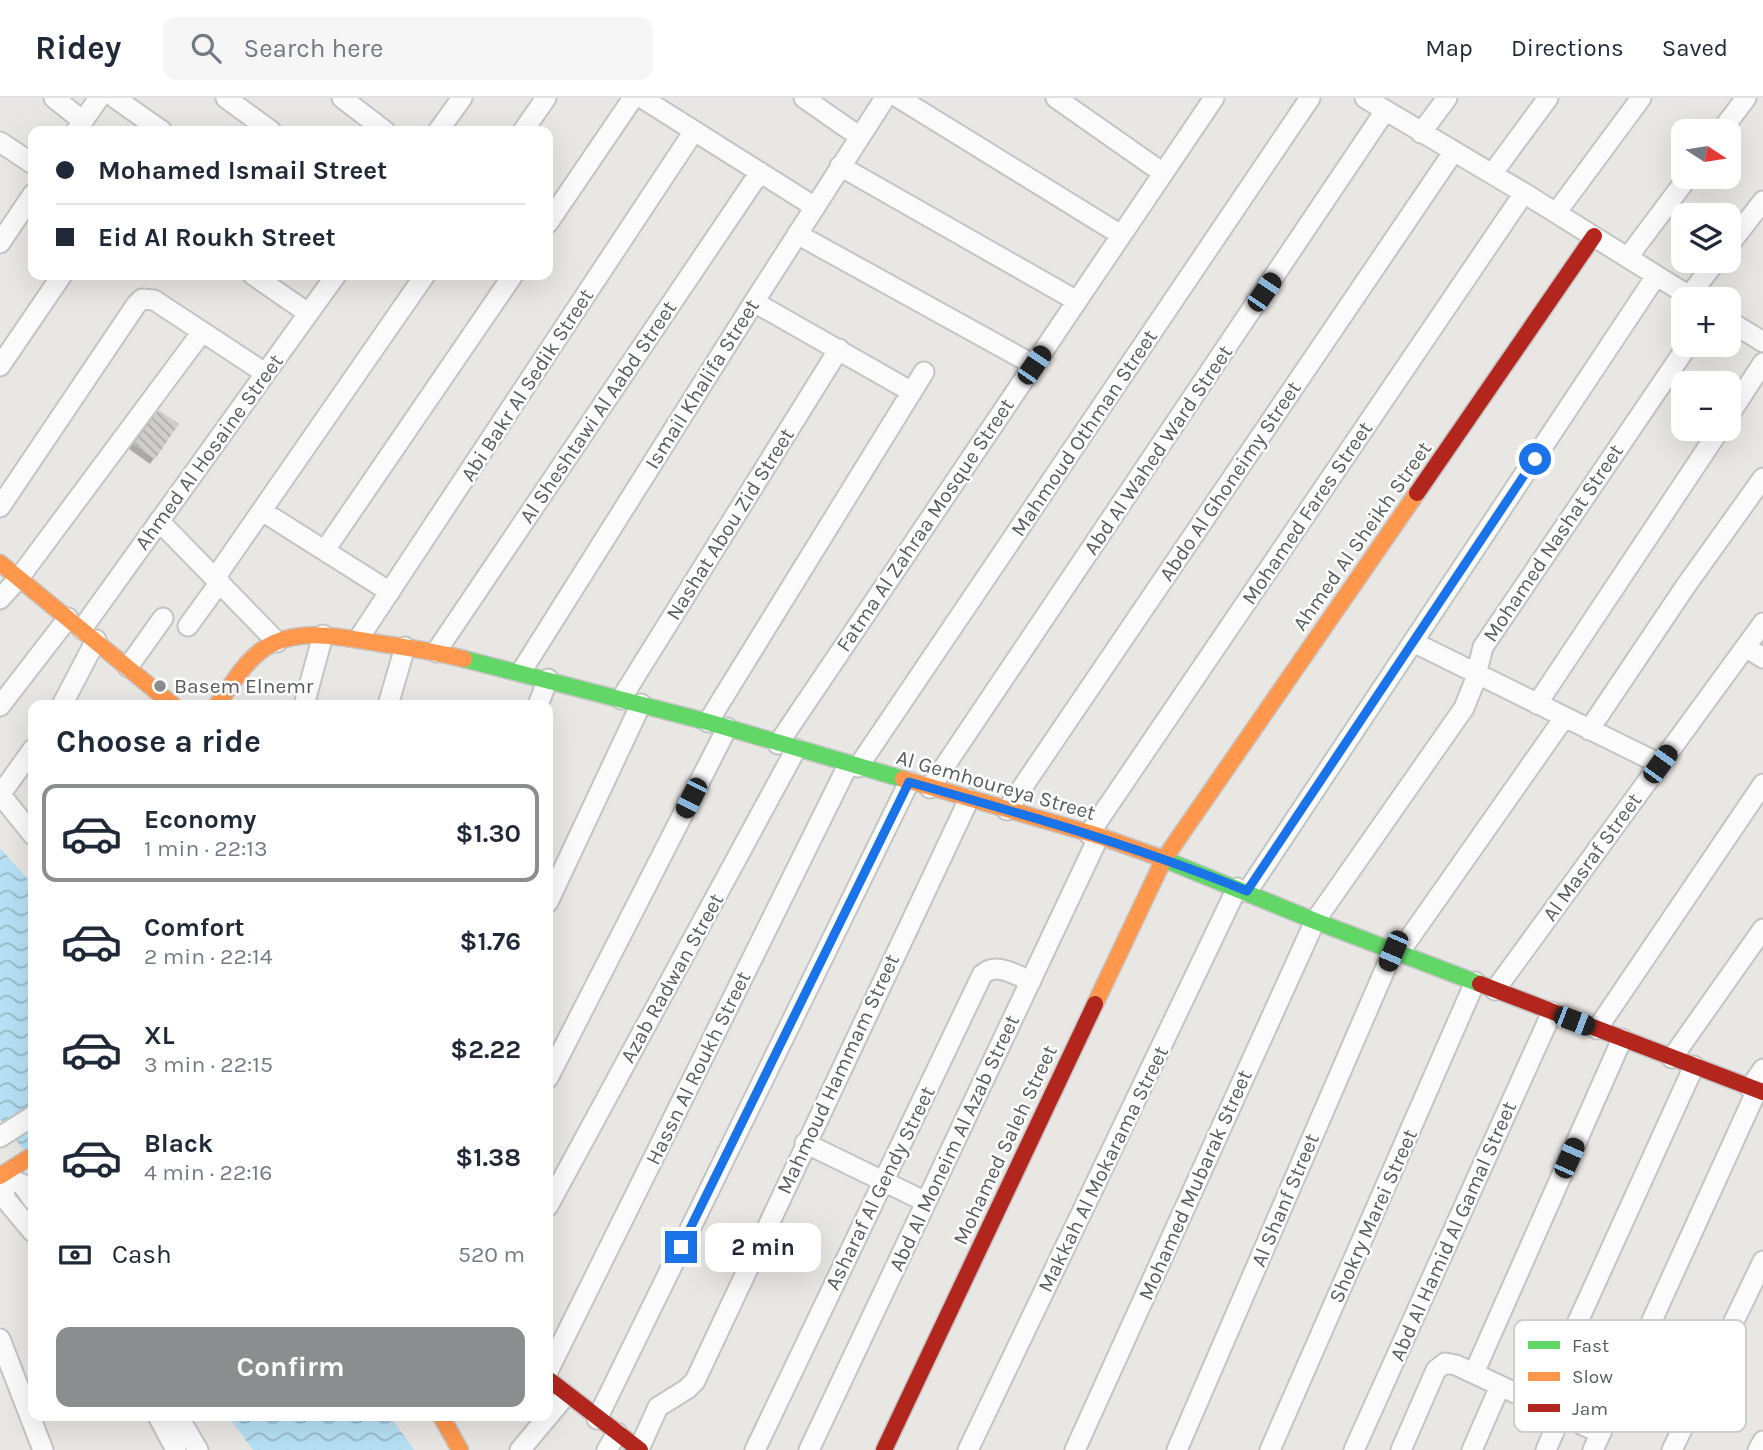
<!DOCTYPE html>
<meta charset="utf-8">
<style>
:root{--surface:#fff;--page:#f6f6f7;--text:#1f2937;--muted:#747a83;--line:#e0e1e3;--accent:#8b8d8f}
body{margin:0;font-family:Karla,sans-serif;background:var(--page);color:var(--text);height:100vh;display:flex;flex-direction:column;font-size:26px;white-space:nowrap}
*{box-sizing:border-box;margin:0}
p{font-size:23px;color:var(--muted)}
.icon{flex:none;width:38px;height:38px;fill:none;stroke:currentColor;stroke-width:2;stroke-linecap:round;stroke-linejoin:round}
.map{position:relative;flex:1;overflow:hidden}
.side{position:absolute;left:28px;top:602px;width:525px;height:721px;display:flex;flex-direction:column;background:var(--surface);border-radius:14px;box-shadow:0 7px 28px #0002}
.side>*{flex:none}
.banner{position:absolute;left:28px;top:28px;width:525px;height:154px;border-radius:14px;box-shadow:0 7px 28px #0002;display:grid;align-content:center;height:154px;padding:0 28px;background:var(--surface)}
.needle{width:46px;rotate:102deg}
.buttons{position:absolute;left:1671px;top:21px;display:grid;gap:14px}
.buttons a{display:grid;place-items:center;width:70px;height:70px;border-radius:14px;background:var(--surface);box-shadow:0 7px 28px #0002;font-size:35px}
.end{position:absolute;width:32px;height:32px;margin:-16px;border:9px solid #1a73e8;background:#fff;box-shadow:0 0 0 4px #fff}
.from{border-radius:50%}
.bubble{position:absolute;height:49px;border-radius:14px;background:var(--surface);box-shadow:0 7px 28px #0002;font-size:23px;font-weight:700;line-height:49px;text-align:center}
.car{position:absolute;width:21px;height:42px;margin:-21px -10px;border-radius:9px;box-shadow:0 0 5px 2px #0007;background:linear-gradient(#222 24%,#8ab4d8 0 40%,#222 0 76%,#8ab4d8 0 86%,#222 0)}
.banner b{display:flex;align-items:center;gap:24px;height:66px;font-size:26px}
.banner b+b{border-top:2px solid var(--line)}
.banner i{width:18px;height:18px;background:var(--text)}
ul{padding:0;list-style:none}
li{display:flex;align-items:center;gap:21px;height:98px;margin:0 14px 10px;padding:0 14px;border:4px solid transparent;border-radius:14px}
li div{flex:1}
li b{display:block;font-size:26px}
li em{font-style:normal;font-weight:700}
li.on{border-color:var(--accent)}
li>.icon{width:63px;height:63px;stroke-width:1.5}
h2{padding:0 28px;font-size:32px;line-height:84px}
.pay{display:flex;align-items:center;gap:18px;height:77px;padding:0 28px;font-size:26px}
.pay p{margin-inline-start:auto}
.action{display:flex;gap:14px;margin-top:auto;padding:14px 28px}
.action a{flex:1;height:80px;border-radius:14px;background:var(--accent);color:#fff;font-size:28px;font-weight:700;line-height:80px;text-align:center}
header{display:flex;align-items:center;gap:42px;box-sizing:border-box;height:98px;padding:0 35px;background:var(--surface);border-bottom:2px solid var(--line)}
header strong{font-size:33px}
nav{display:flex;gap:38px;margin-inline-start:auto;font-size:24px}
.search{width:490px;height:63px;background:var(--page);display:flex;align-items:center;gap:18px;box-sizing:border-box;padding:0 24px;border-radius:14px;color:var(--muted);font-size:26px}
.map>svg:first-child{display:block}
.water{fill:url(#water-waves)}
.building{fill:url(#building-back-hatch);filter:url(#shadow)}
.lines{fill:none;stroke-linecap:round;stroke-linejoin:round}
.street-casing{stroke:#c4c4c5;stroke-width:23}
.fast-casing{stroke:#c5c5c6;stroke-width:19}
.slow-casing{stroke:#c5c5c6;stroke-width:19}
.jam-casing{stroke:#c5c5c6;stroke-width:19}
.street{stroke:#fcfbfb;stroke-width:19}
.fast{stroke:#63d668;stroke-width:16}
.slow{stroke:#ff974d;stroke-width:16}
.jam{stroke:#b3261e;stroke-width:16}
.route{stroke:#1a73e8;stroke-width:9}
.poi-dot{fill:#8b8d8f;stroke:#fff;stroke-width:2.5}
.labels{text-anchor:middle;dominant-baseline:central;stroke-width:5;stroke-linejoin:round;paint-order:stroke}
.street-label{font-size:21px;fill:#595d61;stroke:#fff}
.poi-label{font-size:21px;fill:#595d61;stroke:#fff;text-anchor:start}
.key{fill:#fff;stroke:#cdced0;stroke-width:2}
.key-label{font-size:19px;fill:#595d61}
</style>
<header>
<strong>Ridey</strong>
<div class="search"><svg class="icon" aria-label="search" viewBox="0 0 24 24"><circle cx="10" cy="10" r="6"/><path d="M15 15l6 6"/></svg>Search here</div>
<nav><a>Map</a><a>Directions</a><a>Saved</a></nav>
</header>
<div class="map">
<svg width="1763" height="1352" viewBox="0 0 1763 1352">
<defs>
<pattern id="water-waves" width="16" height="10" patternUnits="userSpaceOnUse" patternTransform="scale(1.75)"><rect width="16" height="10" fill="#b7e0f4"/><path d="M0 5q4-4 8 0t8 0" fill="none" stroke="#98b9c9"/></pattern>
<pattern id="building-back-hatch" width="6" height="6" patternUnits="userSpaceOnUse" patternTransform="scale(1.75)"><rect width="6" height="6" fill="#cfcecd"/><path d="M-1 5l2 2M0 0l6 6M5-1l2 2" fill="none" stroke="#abaaaa"/></pattern>
<filter id="shadow"><feDropShadow dx="-5" dy="5" stdDeviation="0" flood-color="#0004"/></filter>
</defs>
<rect width="100%" height="100%" fill="#e9e7e4"/>
<path class="water" d="M0,750L33,787V1064L0,1021Z
M228,1318H390L414,1352H253Z"/>
<path class="building" d="M159,312L179,326L155,361L134,346Z"/>
<g class="lines">
<g class="street-casing">
<path id="street" d="M54,0L83,23
M115,0L162,33
M226,0L271,33
M342,0L385,33
M642,0L815,109
M804,0L860,39
M899,0L1121,137
M1056,0L1163,75
M1365,0L1524,95L1694,201
M76,33L99,0
M438,33L462,0
M523,33L546,0
M1721,33L1746,0
M1421,35L1447,0
M0,44L33,66
M840,68L1077,203
M1492,76L1548,0
M1556,115L1641,0
M548,125L633,0
M797,136L1034,267
M0,145L33,96
M1729,147L1763,103
M1628,159L1688,79
M253,177L308,215
M1689,198L1716,163
M754,204L912,294
M1729,223L1763,244
M0,268L62,177
M1729,317L1763,265
M0,409L136,207L142,201L154,202L265,275
M262,413L390,494
M159,423L277,544
M325,452L513,177
M215,480L425,177
M0,501L19,480L202,234
M188,528L220,484
M82,531L336,177
M359,540L694,33
M1413,544L1660,666
M1746,549L1763,560
M436,554L760,74
M128,569L163,520
M521,574L754,204L885,0
M621,601L839,251
M1537,606L1720,331
M62,607L96,542
M304,607L323,537
M388,607L405,549
M538,607L548,581
M0,608L68,520
M708,624L924,274
M1589,632L1685,489L1763,380
M778,646L1214,0
M858,669L1310,0
M930,690L1385,13
M0,696L33,737
M0,697L33,651
M1007,712L1454,53
M1089,736L1524,95
M1247,794L1656,178
M548,804L641,606
M1399,855L1564,620
M1495,892L1763,525
M1597,931L1763,686
M1672,960L1763,831
M548,980L727,630
M1750,990L1763,971
M0,1039L33,1018
M805,1045L926,1104
M33,1102L22,1086L0,1078L6,1102L33,1134
M548,1108L796,651
M0,1241L43,1352
M548,1273L848,667
M1474,1275L1622,941
M1540,1307L1694,968
M158,1318L176,1352
M178,1318L198,1352
M597,1321L909,684
M639,1351L658,1309L687,1291L695,1283L969,701
M520,1352L566,1297
M607,1352L617,1335
M755,1352L982,877C996,863 1015,877 1031,883
M809,1352L1099,738
M968,1352L1237,790
M1075,1352L1315,823L1464,610L1474,585L1483,549L1688,247
M1177,1352L1393,853
M1270,1352L1475,884
M1354,1352L1552,914
M1401,1352L1436,1272L1445,1265L1456,1267L1600,1335
M1472,1352L1500,1288
M1546,1352L1561,1317
M1593,1352L1757,992
M1672,1352L1763,1163
M1758,1352L1763,1343"/>
</g>
<g class="fast-casing">
<path id="fast" d="M464,561L708,624L903,681
M1161,760L1315,823L1480,886"/>
</g>
<g class="slow-casing">
<path id="slow" d="M0,465L173,607
M217,607C230,589 243,566 262,552C297,527 345,540 383,546C411,550 437,554 464,561
M903,681L1099,738L1161,760
M1095,906L1164,761L1417,395
M0,1078L33,1057
M441,1318L460,1352"/>
</g>
<g class="jam-casing">
<path id="jam" d="M1417,395L1594,138
M1480,886L1763,994
M548,1281L640,1352
M884,1352L1095,906"/>
</g>
<use href="#street" class="street"/>
<use href="#fast" class="fast"/>
<use href="#slow" class="slow"/>
<use href="#jam" class="jam"/>
</g>
<g class="lines">
<path class="route" d="M681,1149L909,684C1023,716 1137,748 1247,793L1535,361"/>
</g>
<circle class="poi-dot" cx="160" cy="588" r="7"/>
<g class="labels">
<g class="street-label">
<text transform="translate(702 286) rotate(-58)">Ismail Khalifa Street</text>
<text transform="translate(527 287) rotate(-57)">Abi Bakr Al Sedik Street</text>
<text transform="translate(598 314) rotate(-56)">Al Sheshtawi Al Aabd Street</text>
<text transform="translate(1084 335) rotate(-56)">Mahmoud Othman Street</text>
<text transform="translate(1158 352) rotate(-56)">Abd Al Wahed Ward Street</text>
<text transform="translate(209 354) rotate(-54)">Ahmed Al Hosaine Street</text>
<text transform="translate(1230 383) rotate(-56)">Abdo Al Ghoneimy Street</text>
<text transform="translate(1307 415) rotate(-56)">Mohamed Fares Street</text>
<text transform="translate(730 426) rotate(-58)">Nashat Abou Zid Street</text>
<text transform="translate(925 427) rotate(-56)">Fatma Al Zahraa Mosque Street</text>
<text transform="translate(1362 438) rotate(-55)">Ahmed Al Sheikh Street</text>
<text transform="translate(1553 445) rotate(-56)">Mohamed Nashat Street</text>
<text transform="translate(996 687) rotate(16)">Al Gemhoureya Street</text>
<text transform="translate(1592 759) rotate(-54)">Al Masraf Street</text>
<text transform="translate(672 880) rotate(-61)">Azab Radwan Street</text>
<text transform="translate(698 970) rotate(-64)">Hassn Al Roukh Street</text>
<text transform="translate(838 976) rotate(-65)">Mahmoud Hammam Street</text>
<text transform="translate(954 1045) rotate(-65)">Abd Al Moneim Al Azab Street</text>
<text transform="translate(1005 1047) rotate(-65)">Mohamed Saleh Street</text>
<text transform="translate(1103 1071) rotate(-64)">Makkah Al Mokarama Street</text>
<text transform="translate(1195 1087) rotate(-66)">Mohamed Mubarak Street</text>
<text transform="translate(880 1090) rotate(-64)">Asharaf Al Gendy Street</text>
<text transform="translate(1285 1102) rotate(-67)">Al Shanf Street</text>
<text transform="translate(1373 1118) rotate(-66)">Shokry Marei Street</text>
<text transform="translate(1453 1133) rotate(-66)">Abd Al Hamid Al Gamal Street</text>
</g>
<g class="poi-label">
<text x="174" y="588">Basem Elnemr</text>
</g>
</g>
<rect x="1514" y="1222" width="232" height="112" rx="10" class="key"/>
<rect x="1528" y="1243" width="32" height="8" fill="#63d668"/>
<rect x="1528" y="1274" width="32" height="9" fill="#ff974d"/>
<rect x="1528" y="1306" width="32" height="8" fill="#b3261e"/>
<g class="key-label">
<text x="1572" y="1254">Fast</text>
<text x="1572" y="1285">Slow</text>
<text x="1572" y="1317">Jam</text>
</g>
</svg>
<div class="buttons">
<a><svg class="needle" viewBox="-14 -14 28 28"><path d="M0-13l5 13h-10z" fill="#e53935"/><path d="M0 13l5-13h-10z" fill="#747a83"/></svg></a>
<a><svg class="icon" aria-label="layers" viewBox="0 0 24 24"><path d="M12 4l9 5-9 5-9-5zM3 14l9 5 9-5"/></svg></a>
<a>+</a>
<a>−</a>
</div>
<i class="end from" style="left:1535px;top:361px"></i>
<i class="end" style="left:681px;top:1149px"></i>
<div class="bubble" style="left:705px;top:1125px;width:116px">2 min</div>
<i class="car" style="left:1264px;top:194px;rotate:34deg"></i>
<i class="car" style="left:1034px;top:267px;rotate:34deg"></i>
<i class="car" style="left:1660px;top:666px;rotate:36deg"></i>
<i class="car" style="left:691px;top:700px;rotate:207deg"></i>
<i class="car" style="left:1393px;top:853px;rotate:203deg"></i>
<i class="car" style="left:1574px;top:923px;rotate:111deg"></i>
<i class="car" style="left:1569px;top:1060px;rotate:24deg"></i>
<div class="banner">
<b><i class="from"></i>Mohamed Ismail Street</b>
<b><i></i>Eid Al Roukh Street</b>
</div>
<section class="side">
<h2>Choose a ride</h2>
<ul>
<li class="on"><svg class="icon" aria-label="car" viewBox="0 0 24 24"><path d="M5 17H2v-5l4-1 3-4h7l3 4 3 1v5h-3M9 17h6M6 11h13"/><circle cx="7" cy="17" r="2"/><circle cx="17" cy="17" r="2"/></svg><div><b>Economy</b><p>1 min · 22:13</p></div><em>$1.30</em></li>
<li><svg class="icon" aria-label="car" viewBox="0 0 24 24"><path d="M5 17H2v-5l4-1 3-4h7l3 4 3 1v5h-3M9 17h6M6 11h13"/><circle cx="7" cy="17" r="2"/><circle cx="17" cy="17" r="2"/></svg><div><b>Comfort</b><p>2 min · 22:14</p></div><em>$1.76</em></li>
<li><svg class="icon" aria-label="car" viewBox="0 0 24 24"><path d="M5 17H2v-5l4-1 3-4h7l3 4 3 1v5h-3M9 17h6M6 11h13"/><circle cx="7" cy="17" r="2"/><circle cx="17" cy="17" r="2"/></svg><div><b>XL</b><p>3 min · 22:15</p></div><em>$2.22</em></li>
<li><svg class="icon" aria-label="car" viewBox="0 0 24 24"><path d="M5 17H2v-5l4-1 3-4h7l3 4 3 1v5h-3M9 17h6M6 11h13"/><circle cx="7" cy="17" r="2"/><circle cx="17" cy="17" r="2"/></svg><div><b>Black</b><p>4 min · 22:16</p></div><em>$1.38</em></li>
</ul>
<div class="pay"><svg class="icon" aria-label="cash" viewBox="0 0 24 24"><path d="M3 7h18v10H3z"/><circle cx="12" cy="12" r="2"/></svg>Cash<p>520 m</p></div>
<div class="action"><a>Confirm</a></div>
</section>
</div>
